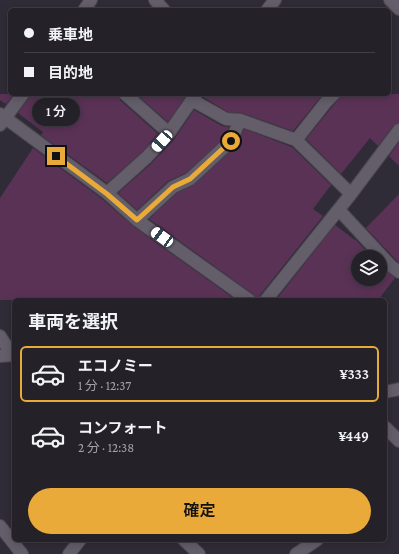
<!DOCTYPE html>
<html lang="ja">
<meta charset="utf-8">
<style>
:root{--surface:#242129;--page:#2c2931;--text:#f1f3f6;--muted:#a3a3a8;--line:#413e46;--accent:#eaaa39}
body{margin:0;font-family:"Crimson Pro","Noto Sans JP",serif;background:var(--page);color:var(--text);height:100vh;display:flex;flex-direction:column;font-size:15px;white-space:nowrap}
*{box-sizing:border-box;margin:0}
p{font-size:13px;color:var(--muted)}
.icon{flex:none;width:22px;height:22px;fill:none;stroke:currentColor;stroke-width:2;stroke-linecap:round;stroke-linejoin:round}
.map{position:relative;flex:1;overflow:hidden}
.sheet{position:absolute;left:12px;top:298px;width:375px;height:244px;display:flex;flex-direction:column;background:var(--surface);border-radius:6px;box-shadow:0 2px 10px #0003,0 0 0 1px var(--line)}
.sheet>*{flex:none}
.top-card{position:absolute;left:8px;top:8px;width:383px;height:88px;border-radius:6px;box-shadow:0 2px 10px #0003,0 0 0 1px var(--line);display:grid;align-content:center;height:88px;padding:0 16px;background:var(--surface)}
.tools{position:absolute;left:351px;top:250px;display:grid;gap:8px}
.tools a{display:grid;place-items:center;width:36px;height:36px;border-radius:50%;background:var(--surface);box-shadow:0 2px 10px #0003,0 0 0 1px var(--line);font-size:20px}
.end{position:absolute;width:18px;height:18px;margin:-9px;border:5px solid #eaaa39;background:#111;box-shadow:0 0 0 2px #111}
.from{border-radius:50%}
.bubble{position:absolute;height:28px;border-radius:14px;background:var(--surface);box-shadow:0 2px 10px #0003,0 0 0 1px var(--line);font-size:13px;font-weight:600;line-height:28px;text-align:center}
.car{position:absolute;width:12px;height:24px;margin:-12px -6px;border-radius:5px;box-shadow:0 0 3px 1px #0007;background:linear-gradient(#fff 24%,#345 0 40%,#fff 0 76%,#345 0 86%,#fff 0)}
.top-card b{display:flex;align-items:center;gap:14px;height:38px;font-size:15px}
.top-card b+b{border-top:1px solid var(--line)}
.top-card i{width:10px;height:10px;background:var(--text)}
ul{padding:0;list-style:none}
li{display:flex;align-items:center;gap:12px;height:56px;margin:0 8px 6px;padding:0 8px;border:2px solid transparent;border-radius:6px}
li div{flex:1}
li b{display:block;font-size:15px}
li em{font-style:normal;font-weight:600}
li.on{border-color:var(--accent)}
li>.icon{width:36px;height:36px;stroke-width:1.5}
h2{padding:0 16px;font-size:18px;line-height:48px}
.primary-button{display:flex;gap:8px;margin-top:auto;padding:8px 16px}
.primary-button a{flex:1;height:46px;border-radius:24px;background:var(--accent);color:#111;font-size:16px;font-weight:600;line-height:46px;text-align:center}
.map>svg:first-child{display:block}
.building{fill:#5a3256}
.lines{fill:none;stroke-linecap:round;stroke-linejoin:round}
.minor-casing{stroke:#4a4750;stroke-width:14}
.minor{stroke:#635e6a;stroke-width:12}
.route{stroke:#eaaa39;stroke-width:5}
</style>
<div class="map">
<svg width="399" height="554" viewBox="0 0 399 554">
<rect width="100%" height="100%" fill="#302c37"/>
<path class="building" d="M0,94H14L6,104L0,100Z
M30,94H118L120,100L158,134L142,152L107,183L41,135L43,132L18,113L29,98Z
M136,94H187L168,122Z
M203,94H323L293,131L242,113L228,112L203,97Z
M341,94H399V123L393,126L378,146L370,138L341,174L306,139L332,107L339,99Z
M194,110L222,126L229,127L225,137L186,173L168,181L137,210L118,193L152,163L175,138Z
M244,129L292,147L331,185L313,209L323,216L260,295L259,300H256L253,294L149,219L177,193L195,184L236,146Z
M399,142V166L389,156Z
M33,148L102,199L133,226L236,300H0V198Z
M399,194V263L366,228Z
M335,225L355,240V239L372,257H358V279H380V265L395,278L378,300H276Z"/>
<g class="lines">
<g class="minor-casing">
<path id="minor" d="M155,0L164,10
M390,0L399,9
M84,10L91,0
M267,10L275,0
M125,94L169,133
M192,100L226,119L240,120L296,140L351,194
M0,114L107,193L137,220L249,300
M0,125L23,94
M296,140L326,102L334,94
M107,193L147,157L169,133L196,94
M339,210L391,266L399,272
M137,220L173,187L190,179L231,141L240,120
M266,300L351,194L399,130
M0,336L12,355
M0,356L14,355
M385,392L399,389
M385,427L399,441
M0,526L22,554
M184,540L199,554
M69,554L80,540
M296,554L317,540"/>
</g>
<use href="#minor" class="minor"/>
</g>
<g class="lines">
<path class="route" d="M56,156L107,194L137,220L173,187L190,179L231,141"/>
</g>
</svg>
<div class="tools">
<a><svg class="icon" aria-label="layers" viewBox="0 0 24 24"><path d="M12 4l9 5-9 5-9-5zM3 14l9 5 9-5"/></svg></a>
</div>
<i class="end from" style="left:231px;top:141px"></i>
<i class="end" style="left:56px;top:156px"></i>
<div class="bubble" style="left:32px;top:98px;width:48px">1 分</div>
<i class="car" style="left:162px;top:141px;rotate:222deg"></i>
<i class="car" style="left:162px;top:237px;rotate:306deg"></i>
<div class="top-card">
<b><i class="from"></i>乗車地</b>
<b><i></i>目的地</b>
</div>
<section class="sheet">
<h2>車両を選択</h2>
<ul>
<li class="on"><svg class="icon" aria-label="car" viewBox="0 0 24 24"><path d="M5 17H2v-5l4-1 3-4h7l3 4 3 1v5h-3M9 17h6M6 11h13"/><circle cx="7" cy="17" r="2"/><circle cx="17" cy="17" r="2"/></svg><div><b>エコノミー</b><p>1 分 · 12:37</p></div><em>¥333</em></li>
<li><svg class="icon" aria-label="car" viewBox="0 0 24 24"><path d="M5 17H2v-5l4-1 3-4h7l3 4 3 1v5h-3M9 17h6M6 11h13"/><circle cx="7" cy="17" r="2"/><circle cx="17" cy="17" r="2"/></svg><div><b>コンフォート</b><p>2 分 · 12:38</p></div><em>¥449</em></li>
</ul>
<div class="primary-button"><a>確定</a></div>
</section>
</div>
